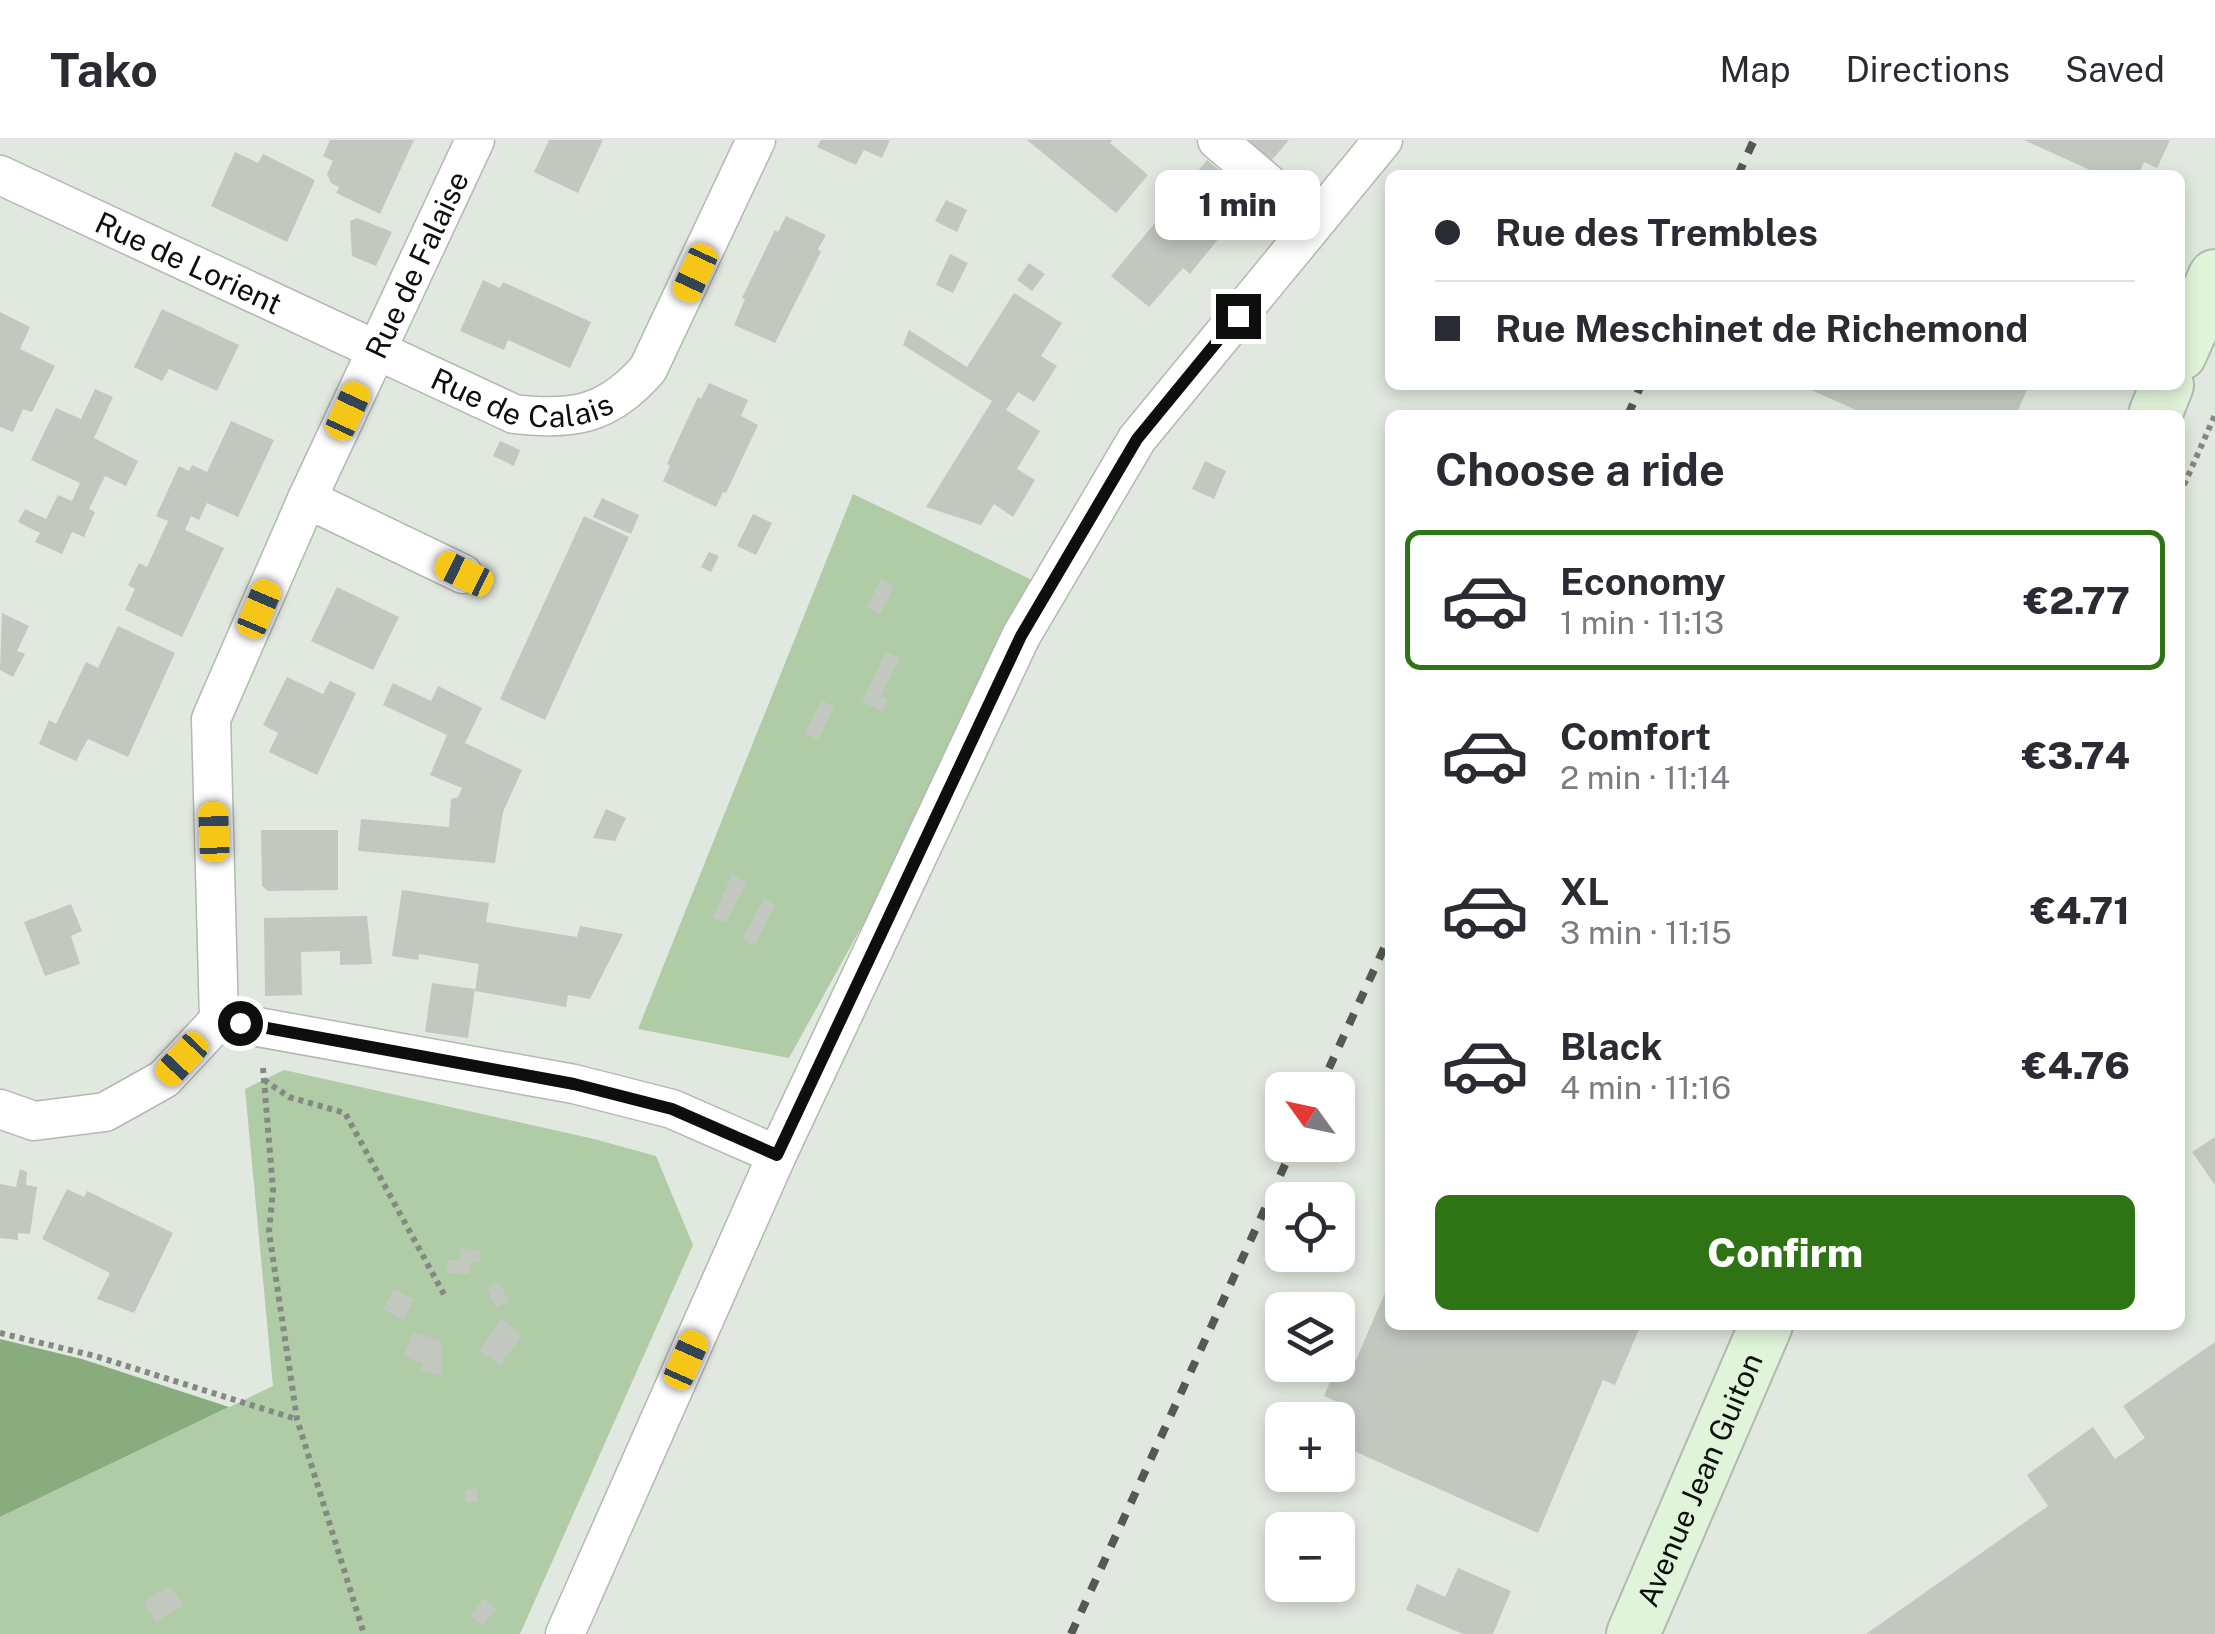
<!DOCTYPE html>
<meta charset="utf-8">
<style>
:root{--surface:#fff;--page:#f7f7f7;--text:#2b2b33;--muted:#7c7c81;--line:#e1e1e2;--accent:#2f7414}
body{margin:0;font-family:"Public Sans",sans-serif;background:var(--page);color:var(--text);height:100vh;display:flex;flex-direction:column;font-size:38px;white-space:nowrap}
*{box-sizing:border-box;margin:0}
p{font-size:32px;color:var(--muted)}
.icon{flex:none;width:55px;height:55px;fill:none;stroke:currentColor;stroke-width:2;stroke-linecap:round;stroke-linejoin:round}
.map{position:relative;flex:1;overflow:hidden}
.side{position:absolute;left:1385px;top:270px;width:800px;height:920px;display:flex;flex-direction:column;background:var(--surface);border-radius:15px;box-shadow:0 5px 15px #0003}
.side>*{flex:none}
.guide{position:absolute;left:1385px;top:30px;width:800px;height:220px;border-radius:15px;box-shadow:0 5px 15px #0003;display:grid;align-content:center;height:220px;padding:0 50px;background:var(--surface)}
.needle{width:65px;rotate:303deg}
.fabs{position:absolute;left:1265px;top:932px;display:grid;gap:20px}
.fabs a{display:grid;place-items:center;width:90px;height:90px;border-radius:15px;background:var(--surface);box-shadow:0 5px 15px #0003;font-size:50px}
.end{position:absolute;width:45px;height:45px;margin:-22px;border:12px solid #0d0f0c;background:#fff;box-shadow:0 0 0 5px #fff}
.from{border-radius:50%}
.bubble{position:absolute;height:70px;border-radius:15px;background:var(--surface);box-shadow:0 5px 15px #0003;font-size:32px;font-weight:800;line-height:70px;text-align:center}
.car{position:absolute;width:30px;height:60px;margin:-30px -15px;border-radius:12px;box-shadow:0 0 8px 2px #0007;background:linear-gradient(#f5c518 24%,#345 0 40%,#f5c518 0 76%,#345 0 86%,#f5c518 0)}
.guide b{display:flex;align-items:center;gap:35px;height:95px;font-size:38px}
.guide b+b{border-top:2px solid var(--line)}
.guide i{width:25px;height:25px;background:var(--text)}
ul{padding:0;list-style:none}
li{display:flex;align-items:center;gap:30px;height:140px;margin:0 20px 15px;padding:0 30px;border:5px solid transparent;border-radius:15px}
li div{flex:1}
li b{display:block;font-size:38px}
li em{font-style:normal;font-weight:800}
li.selected{border-color:var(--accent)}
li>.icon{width:90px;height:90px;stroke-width:1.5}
h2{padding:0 50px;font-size:45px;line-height:120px}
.primary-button{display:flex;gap:20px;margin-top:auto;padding:20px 50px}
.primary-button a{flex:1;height:115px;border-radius:15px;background:var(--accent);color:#fff;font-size:40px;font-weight:800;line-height:115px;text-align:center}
header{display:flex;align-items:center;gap:60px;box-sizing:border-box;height:140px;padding:0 50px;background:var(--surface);border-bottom:2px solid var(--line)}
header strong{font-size:48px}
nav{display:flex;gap:55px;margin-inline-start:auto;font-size:35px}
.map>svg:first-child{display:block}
.green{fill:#afcca7}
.forest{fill:#89ac7f}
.building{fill:#c2c8c0}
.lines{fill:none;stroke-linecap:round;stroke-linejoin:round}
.minor-casing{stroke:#b2b9b1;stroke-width:41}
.secondary-casing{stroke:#b2b9b1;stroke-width:56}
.path{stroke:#858983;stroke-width:6;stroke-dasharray:5 5;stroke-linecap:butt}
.minor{stroke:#fff;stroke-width:38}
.secondary{stroke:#e0f4da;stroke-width:52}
.rail{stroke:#555853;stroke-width:8;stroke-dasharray:12 12;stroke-linecap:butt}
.route{stroke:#0d0f0c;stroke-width:12}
.labels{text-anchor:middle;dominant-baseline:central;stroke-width:8;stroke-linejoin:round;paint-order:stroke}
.street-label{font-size:30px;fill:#0d0f0c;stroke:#e1e8df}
</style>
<header>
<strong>Tako</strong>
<nav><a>Map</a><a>Directions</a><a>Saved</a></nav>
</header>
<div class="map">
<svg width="2215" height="1494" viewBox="0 0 2215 1494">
<rect width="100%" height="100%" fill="#e1e8df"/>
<path class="green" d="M853,354L1049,448L789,918L638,889Z
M284,930L594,999L656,1016L693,1105L520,1494H0V1377L273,1246L245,949Z"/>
<path class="forest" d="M0,1199L82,1219L229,1267L0,1377Z"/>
<path class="building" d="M330,0H414L380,74L336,53L339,47L331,43L327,34L333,21L323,16Z
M549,0H603L578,53L534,32Z
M821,0H890L882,18L864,10L856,25L817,7Z
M1027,0H1112L1110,3L1148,35L1116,73Z
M1233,0H1289L1266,27Z
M2024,0H2170L2157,28L2144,22L2138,35H2101Z
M235,12L258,23L263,14L315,40L287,102L211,66Z
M1207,20L1245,52L1212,92L1219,98L1190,134L1183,128L1149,167L1111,136Z
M946,60L967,70L957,92L935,81Z
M786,76L826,95L818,109L821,112L775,203L734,185L745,159L742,158L775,90L778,92Z
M357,78L392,92L376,126L352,116L350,81Z
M950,114L968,123L953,153L936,145Z
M1029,123L1045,134L1032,151L1017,140Z
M483,140L500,148L503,142L591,182L570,228L508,200L504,210L460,191Z
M1014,153L1062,183L1041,216L1057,226L1034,262L1018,252L1006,270L1040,291L1017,329L1035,340L1013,377L994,364L981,385L926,367L992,261L903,205L909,190L967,227Z
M162,169L239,205L217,251L169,229L162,241L134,227Z
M0,172L30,187L20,209L55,226L32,272L23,269L13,292L0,287Z
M709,243L748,260L741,276L758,285L726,353L723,352L716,367L663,341L670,326L667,324L682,291L698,257L701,259Z
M1800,245H2029L2016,275H1867Z
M95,249L113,257L94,298L138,321L126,346L105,336L89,369L95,372L84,397L72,392L62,414L35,402L40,393L18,382L25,369L46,379L58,355L72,361L80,343L31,320L56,268L81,279Z
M231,281L274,300L238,377L207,363L199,380L191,376L185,390L224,408L182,497L125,470L135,449L128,445L139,423L147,427L168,381L156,376L179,326L189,331L192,325L207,332Z
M500,301L520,310L514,326L493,316Z
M1205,321L1226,331L1214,359L1192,349Z
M602,358L639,375L631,394L593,377Z
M753,374L772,383L756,415L737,406Z
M584,376L629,397L545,580L500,559Z
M709,412L719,416L711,432L701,427Z
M881,439L894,445L880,474L867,467Z
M337,447L399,477L373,530L311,501Z
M2,473L29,486L17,511L25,514L13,537L0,530Z
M118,486L175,513L128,617L88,599L76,621L39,604L49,580L56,584L86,522L98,528Z
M886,512L900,518L881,556L888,559L882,571L862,562Z
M287,537L323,554L330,541L356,553L317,635L269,612L278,593L263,585Z
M393,543L431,561L438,546L482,568L465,603L522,630L503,672L495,723L358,711L361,679L449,687L451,659L458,657L462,648L430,635L447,595L383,565Z
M821,560L834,567L818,600L805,594Z
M606,669L626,678L615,701L593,698Z
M261,690H338V750L268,751L262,746Z
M732,734L746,742L726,783L713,777Z
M402,750L489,763L486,782L577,797L580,786L623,794L590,859L568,855L566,867L475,851L479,824L419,814L418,820L392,816Z
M764,759L775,765L754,806L742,800Z
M71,764L82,791L71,796L80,824L45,836L24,782Z
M367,776L372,824L340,825V811L301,812L302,855L265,856L264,778Z
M432,843L475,849L468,898L425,892Z
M2215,997V1045L2192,1012Z
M20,1029L27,1032L26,1045L37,1047L30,1094L18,1093V1100L0,1098V1044L16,1047Z
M67,1049L84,1057L87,1051L173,1093L134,1173L97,1159L110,1133L42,1099Z
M460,1108L480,1110L479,1122H470L469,1134L447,1133V1120H459Z
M1390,1141V1185H1641L1615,1245L1603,1240L1538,1393L1338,1304V1280H1331L1338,1262L1324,1256L1335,1230L1349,1236Z
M499,1142L509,1162L496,1168L487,1148Z
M394,1149L414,1159L403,1179L383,1169Z
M501,1179L522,1196L500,1225L479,1211Z
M413,1192L441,1201L442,1236L421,1230L423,1224L404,1216Z
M2215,1202V1494H1866L2048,1366L2027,1335L2093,1287L2115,1319L2145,1298L2123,1266Z
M465,1349H477V1362H465Z
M1458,1428L1511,1451L1493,1494H1463L1406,1470L1417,1444L1445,1457Z
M170,1446L183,1466L156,1482L143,1462Z
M484,1458L496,1469L483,1486L471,1475Z"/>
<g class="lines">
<g class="minor-casing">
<g id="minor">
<path d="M1217,0L1314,83"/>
<path id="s1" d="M0,35L514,274C573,281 608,275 648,229L756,0"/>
<path d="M307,359L463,434"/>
<path id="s2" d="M219,880L211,579L307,359L475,0"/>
<path d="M0,969L34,981L105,972L164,939L219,880L574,944L672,969L777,1015"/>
<path d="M565,1494L777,1015L1021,496L1137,299L1383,0"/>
</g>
</g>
<g class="secondary-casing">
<g id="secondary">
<path d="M2180,214L2215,136"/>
<path d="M2155,275L2167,245"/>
<path id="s3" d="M1633,1494L1766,1185"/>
</g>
</g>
<path class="path" d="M2180,354L2215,275
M263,928L273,1050L269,1092L297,1279L364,1494
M264,940L289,957L345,973L446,1158
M0,1193L95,1216L296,1279"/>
<use href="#minor" class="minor"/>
<use href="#secondary" class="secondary"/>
<path class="rail" d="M1738,35L1754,0
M1628,275L1641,245
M1319,950L1390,795
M1071,1494L1294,1005"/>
</g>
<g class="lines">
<path class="route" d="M240,883L574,944L672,969L777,1015L1021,496L1137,299L1238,176"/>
</g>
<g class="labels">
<g class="street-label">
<text stroke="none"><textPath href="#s1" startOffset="208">Rue de Lorient</textPath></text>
<text stroke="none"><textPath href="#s2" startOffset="800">Rue de Falaise</textPath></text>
<text stroke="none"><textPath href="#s1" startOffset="572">Rue de Calais</textPath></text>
<text stroke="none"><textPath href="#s3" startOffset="168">Avenue Jean Guiton</textPath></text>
</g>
</g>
</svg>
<div class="fabs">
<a><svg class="needle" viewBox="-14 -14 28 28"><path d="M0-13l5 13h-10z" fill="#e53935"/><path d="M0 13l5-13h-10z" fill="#7c7c81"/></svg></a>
<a><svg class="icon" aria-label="locate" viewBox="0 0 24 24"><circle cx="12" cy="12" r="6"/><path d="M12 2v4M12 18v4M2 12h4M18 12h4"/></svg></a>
<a><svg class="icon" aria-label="layers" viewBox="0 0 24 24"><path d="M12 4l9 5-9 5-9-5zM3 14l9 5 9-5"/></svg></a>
<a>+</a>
<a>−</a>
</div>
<i class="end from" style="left:240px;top:883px"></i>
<i class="end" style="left:1238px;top:176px"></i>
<div class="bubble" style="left:1155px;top:30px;width:165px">1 min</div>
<i class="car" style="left:695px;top:133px;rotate:205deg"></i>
<i class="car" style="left:348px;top:271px;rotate:25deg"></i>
<i class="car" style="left:464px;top:434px;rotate:296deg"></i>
<i class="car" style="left:259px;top:469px;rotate:23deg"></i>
<i class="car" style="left:214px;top:692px;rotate:358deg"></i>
<i class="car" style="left:182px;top:919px;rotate:223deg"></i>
<i class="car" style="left:686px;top:1220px;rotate:24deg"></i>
<div class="guide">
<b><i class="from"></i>Rue des Trembles</b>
<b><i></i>Rue Meschinet de Richemond</b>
</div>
<section class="side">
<h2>Choose a ride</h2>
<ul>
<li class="selected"><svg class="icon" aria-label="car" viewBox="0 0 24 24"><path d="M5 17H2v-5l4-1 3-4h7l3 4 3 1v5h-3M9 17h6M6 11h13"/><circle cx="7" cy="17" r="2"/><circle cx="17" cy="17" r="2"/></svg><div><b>Economy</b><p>1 min · 11:13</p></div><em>€2.77</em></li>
<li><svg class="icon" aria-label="car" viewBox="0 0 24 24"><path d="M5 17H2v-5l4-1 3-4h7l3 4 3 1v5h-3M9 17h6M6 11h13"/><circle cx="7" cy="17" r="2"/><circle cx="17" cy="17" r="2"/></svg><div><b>Comfort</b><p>2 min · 11:14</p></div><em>€3.74</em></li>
<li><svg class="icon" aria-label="car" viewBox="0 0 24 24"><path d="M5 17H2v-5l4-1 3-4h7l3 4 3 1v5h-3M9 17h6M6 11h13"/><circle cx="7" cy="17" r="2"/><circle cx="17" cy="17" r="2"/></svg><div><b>XL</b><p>3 min · 11:15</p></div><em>€4.71</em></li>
<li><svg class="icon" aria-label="car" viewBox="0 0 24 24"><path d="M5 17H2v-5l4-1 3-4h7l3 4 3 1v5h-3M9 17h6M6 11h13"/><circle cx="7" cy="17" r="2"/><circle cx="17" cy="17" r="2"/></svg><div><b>Black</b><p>4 min · 11:16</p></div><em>€4.76</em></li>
</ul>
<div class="primary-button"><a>Confirm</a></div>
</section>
</div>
